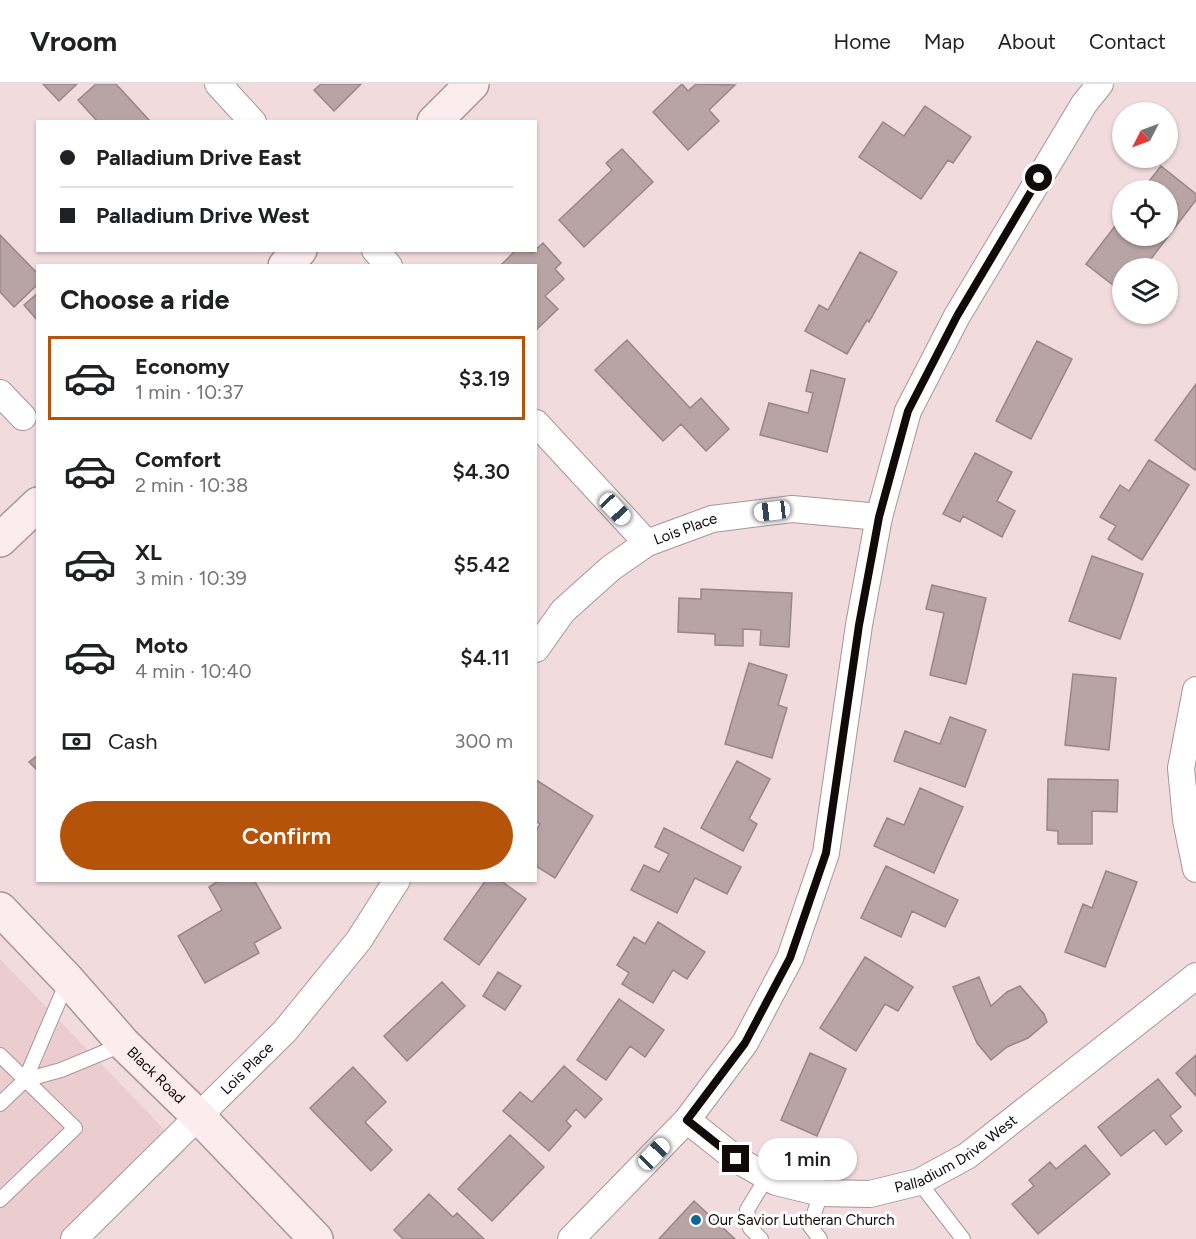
<!DOCTYPE html>
<meta charset="utf-8">
<style>
:root{--surface:#fff;--page:#f2f2f2;--text:#202124;--muted:#757577;--line:#e0e0e0;--accent:#b45309}
body{margin:0;font-family:Figtree,sans-serif;background:var(--page);color:var(--text);height:100vh;display:flex;flex-direction:column;font-size:22px;white-space:nowrap}
*{box-sizing:border-box;margin:0}
p{font-size:20px;color:var(--muted)}
.icon{flex:none;width:33px;height:33px;fill:none;stroke:currentColor;stroke-width:2;stroke-linecap:round;stroke-linejoin:round}
.map{position:relative;flex:1;overflow:hidden}
.panel{position:absolute;left:36px;top:180px;width:501px;height:618px;display:flex;flex-direction:column;background:var(--surface);border-radius:0px;box-shadow:0 2px 4px #0004}
.panel>*{flex:none}
.banner{position:absolute;left:36px;top:36px;width:501px;height:132px;border-radius:0px;box-shadow:0 2px 4px #0004;display:grid;align-content:center;height:132px;padding:0 24px;background:var(--surface)}
.needle{width:39px;rotate:228deg}
.buttons{position:absolute;left:1112px;top:18px;display:grid;gap:12px}
.buttons a{display:grid;place-items:center;width:66px;height:66px;border-radius:50%;background:var(--surface);box-shadow:0 2px 4px #0004;font-size:30px}
.end{position:absolute;width:27px;height:27px;margin:-14px;border:8px solid #110a0b;background:#fff;box-shadow:0 0 0 3px #fff}
.from{border-radius:50%}
.bubble{position:absolute;height:42px;border-radius:21px;background:var(--surface);box-shadow:0 2px 4px #0004;font-size:20px;font-weight:600;line-height:42px;text-align:center}
.car{position:absolute;width:18px;height:36px;margin:-18px -9px;border-radius:8px;box-shadow:0 0 4px 2px #0007;background:linear-gradient(#fff 24%,#345 0 40%,#fff 0 76%,#345 0 86%,#fff 0)}
.banner b{display:flex;align-items:center;gap:21px;height:57px;font-size:22px}
.banner b+b{border-top:2px solid var(--line)}
.banner i{width:15px;height:15px;background:var(--text)}
ul{padding:0;list-style:none}
li{display:flex;align-items:center;gap:18px;height:84px;margin:0 12px 9px;padding:0 12px;border:3px solid transparent;border-radius:0px}
li div{flex:1}
li b{display:block;font-size:22px}
li em{font-style:normal;font-weight:600}
li.active{border-color:var(--accent)}
li>.icon{width:54px;height:54px;stroke-width:1.5}
h2{padding:0 24px;font-size:27px;line-height:72px}
.pay{display:flex;align-items:center;gap:15px;height:66px;padding:0 24px;font-size:22px}
.pay p{margin-inline-start:auto}
.cta{display:flex;gap:12px;margin-top:auto;padding:12px 24px}
.cta a{flex:1;height:69px;border-radius:36px;background:var(--accent);color:#fff;font-size:24px;font-weight:600;line-height:69px;text-align:center}
header{display:flex;align-items:center;gap:36px;box-sizing:border-box;height:84px;padding:0 30px;background:var(--surface);border-bottom:2px solid var(--line)}
header strong{font-size:28px}
nav{display:flex;gap:33px;margin-inline-start:auto;font-size:21px}
.map>svg:first-child{display:block}
.built{fill:#eccdcf}
.building{fill:#b8a4a5;stroke:#9a8687;stroke-width:1.5}
.lines{fill:none;stroke-linecap:round;stroke-linejoin:round}
.service-casing{stroke:#a99596;stroke-width:16}
.minor-casing{stroke:#a99596;stroke-width:28}
.secondary-casing{stroke:#a99596;stroke-width:36}
.service{stroke:#fff;stroke-width:14}
.minor{stroke:#fff;stroke-width:26}
.secondary{stroke:#fdeced;stroke-width:33}
.route{stroke:#110a0b;stroke-width:8}
.poi-dot{fill:#0d6696;stroke:#fff;stroke-width:2}
.labels{text-anchor:middle;dominant-baseline:central;stroke-width:6;stroke-linejoin:round;paint-order:stroke}
.street-label{font-size:15px;fill:#110a0b;stroke:#fff}
.poi-label{font-size:15px;fill:#110a0b;stroke:#fff;text-anchor:start}
</style>
<header>
<strong>Vroom</strong>
<nav><a>Home</a><a>Map</a><a>About</a><a>Contact</a></nav>
</header>
<div class="map">
<svg width="1196" height="1155" viewBox="0 0 1196 1155">
<rect width="100%" height="100%" fill="#f1dbdd"/>
<path class="built" d="M0,875L185,1067L93,1155H0Z"/>
<path class="building" d="M43,0H77L59,17Z
M96,0H116L149,36L147,38H98L78,16Z
M321,0H361L334,27L314,6Z
M682,0L688,7L696,0L735,1L709,26L719,37L688,66L653,28Z
M925,22L971,53L953,79L948,76L921,115L859,73L883,38L904,52Z
M622,65L653,98L584,163L559,136L612,86L606,79Z
M1161,82L1196,110V116L1144,184H1122V208L1086,180L1122,133V152H1167V106H1142Z
M0,151L38,190V200L14,223L0,208Z
M543,159L561,179L555,185L564,195L545,212L558,225L536,246V182H500L516,166L533,168Z
M860,168L897,188L869,238L867,236L847,270L805,247L819,221L828,226Z
M38,209V237L24,221Z
M627,256L690,324L701,314L729,345L706,367L681,340L663,357L595,286Z
M1037,257L1072,275L1031,355L996,337Z
M811,286L845,295L827,368L760,351L769,319L808,329L813,309L806,307Z
M1196,300V385L1195,386L1155,356Z
M975,369L1012,388L997,417L1015,427L1002,453L963,432L960,438L943,430Z
M1149,376L1189,401L1142,476L1108,455L1116,442L1100,433L1120,401L1129,407Z
M1092,472L1143,490L1120,555L1069,537Z
M932,501L986,514L966,600L930,591L944,529L926,525Z
M701,505L792,509L789,563L760,561L761,546L743,545V562L715,561V550L678,548L679,514L701,515Z
M749,579L787,591L778,621L787,624L772,674L725,660Z
M1073,590L1116,594L1109,666L1065,661Z
M950,633L986,646L965,703L894,677L905,647L940,660Z
M38,671V687L29,678Z
M737,677L770,695L749,735L757,740L743,767L701,744Z
M1048,695L1118,696L1117,728L1092,727V760H1058V747L1047,746Z
M536,696L593,732L555,794L536,782V747L540,740L536,737Z
M920,704L963,723L934,789L874,762L887,734L904,741Z
M664,744L741,783L727,810L695,794L677,829L631,806L644,781L659,788L669,770L655,763Z
M886,782L958,816L945,843L912,827L901,853L861,834Z
M1106,787L1137,798L1105,883L1065,868L1083,820L1092,824Z
M220,796H254L281,844L254,859L259,869L205,899L178,852L222,826L209,803Z
M486,796H500L526,815L479,881L444,855Z
M658,838L705,868L687,895L673,886L653,919L622,900L629,889L617,881L634,853L645,860Z
M865,873L913,903L898,927L885,920L856,967L820,944Z
M498,888L521,902L505,926L483,912Z
M979,893L991,922L1007,908L1020,902L1044,930L1047,938L1028,954L1007,963L991,976L977,959L953,903Z
M442,898L465,922L407,977L384,952Z
M619,915L664,946L645,973L630,962L606,996L577,976Z
M810,969L846,985L817,1052L781,1036Z
M1196,971V1012L1176,989Z
M564,982L602,1015L585,1034L576,1025L566,1037L571,1042L549,1067L503,1027L520,1008L532,1018Z
M353,983L386,1018L365,1038L392,1066L371,1087L310,1024Z
M1158,995L1181,1023L1170,1032L1182,1047L1166,1061L1154,1046L1121,1072L1098,1043Z
M510,1051L544,1083L492,1137L458,1105Z
M1085,1061L1110,1090L1038,1150L1012,1120L1034,1102L1029,1096L1050,1078L1056,1085Z
M429,1110L453,1133L457,1129L484,1155H403L394,1146Z
M694,1117L735,1155H659Z"/>
<g class="lines">
<g class="service-casing">
<path id="service" d="M0,971L75,1044L0,1116
M25,996L61,986L124,960
M0,1020L25,996L67,898
M919,1098L963,1155
M761,1155L750,1144L747,1126L767,1093
M820,1155L810,1142L821,1109"/>
</g>
<g class="minor-casing">
<g id="minor">
<path d="M218,0L253,38"/>
<path d="M375,166L389,182"/>
<path d="M0,309L23,333"/>
<path d="M536,339L647,459"/>
<path id="s1" d="M536,565L563,527L611,484L647,459L712,435L792,425L879,433"/>
<path d="M1196,606L1181,684L1186,736L1196,785"/>
<path id="s2" d="M687,1036L736,1075L776,1098L821,1109L870,1110L919,1098L967,1072L1196,892"/>
<path id="s3" d="M74,1155L285,947L359,856L397,796"/>
<path d="M571,1155L687,1036L745,959L790,874L826,769L859,541L879,433L908,327L957,232L1084,20L1100,0"/>
</g>
</g>
<g class="secondary-casing">
<g id="secondary">
<path d="M434,38L472,0"/>
<path d="M285,182L300,166"/>
<path d="M0,456L38,420"/>
<path id="s4" d="M0,825L68,896L124,960L199,1033L316,1155"/>
</g>
</g>
<use href="#service" class="service"/>
<use href="#minor" class="minor"/>
<use href="#secondary" class="secondary"/>
</g>
<g class="lines">
<path class="route" d="M736,1075L687,1036L745,959L790,874L826,769L859,541L875,455L879,433L908,327L957,232L1039,94"/>
</g>
<circle class="poi-dot" cx="696" cy="1136" r="6"/>
<g class="labels">
<g class="street-label">
<text stroke="none"><textPath href="#s1" startOffset="196">Lois Place</textPath></text>
<text stroke="none"><textPath href="#s3" startOffset="243">Lois Place</textPath></text>
<text stroke="none"><textPath href="#s4" startOffset="228">Black Road</textPath></text>
<text stroke="none"><textPath href="#s2" startOffset="300">Palladium Drive West</textPath></text>
</g>
<g class="poi-label">
<text x="708" y="1136">Our Savior Lutheran Church</text>
</g>
</g>
</svg>
<div class="buttons">
<a><svg class="needle" viewBox="-14 -14 28 28"><path d="M0-13l5 13h-10z" fill="#e53935"/><path d="M0 13l5-13h-10z" fill="#757577"/></svg></a>
<a><svg class="icon" aria-label="locate" viewBox="0 0 24 24"><circle cx="12" cy="12" r="6"/><path d="M12 2v4M12 18v4M2 12h4M18 12h4"/></svg></a>
<a><svg class="icon" aria-label="layers" viewBox="0 0 24 24"><path d="M12 4l9 5-9 5-9-5zM3 14l9 5 9-5"/></svg></a>
</div>
<i class="end from" style="left:1039px;top:94px"></i>
<i class="end" style="left:736px;top:1075px"></i>
<div class="bubble" style="left:758px;top:1054px;width:99px">1 min</div>
<i class="car" style="left:615px;top:425px;rotate:137deg"></i>
<i class="car" style="left:772px;top:427px;rotate:263deg"></i>
<i class="car" style="left:654px;top:1070px;rotate:44deg"></i>
<div class="banner">
<b><i class="from"></i>Palladium Drive East</b>
<b><i></i>Palladium Drive West</b>
</div>
<section class="panel">
<h2>Choose a ride</h2>
<ul>
<li class="active"><svg class="icon" aria-label="car" viewBox="0 0 24 24"><path d="M5 17H2v-5l4-1 3-4h7l3 4 3 1v5h-3M9 17h6M6 11h13"/><circle cx="7" cy="17" r="2"/><circle cx="17" cy="17" r="2"/></svg><div><b>Economy</b><p>1 min · 10:37</p></div><em>$3.19</em></li>
<li><svg class="icon" aria-label="car" viewBox="0 0 24 24"><path d="M5 17H2v-5l4-1 3-4h7l3 4 3 1v5h-3M9 17h6M6 11h13"/><circle cx="7" cy="17" r="2"/><circle cx="17" cy="17" r="2"/></svg><div><b>Comfort</b><p>2 min · 10:38</p></div><em>$4.30</em></li>
<li><svg class="icon" aria-label="car" viewBox="0 0 24 24"><path d="M5 17H2v-5l4-1 3-4h7l3 4 3 1v5h-3M9 17h6M6 11h13"/><circle cx="7" cy="17" r="2"/><circle cx="17" cy="17" r="2"/></svg><div><b>XL</b><p>3 min · 10:39</p></div><em>$5.42</em></li>
<li><svg class="icon" aria-label="car" viewBox="0 0 24 24"><path d="M5 17H2v-5l4-1 3-4h7l3 4 3 1v5h-3M9 17h6M6 11h13"/><circle cx="7" cy="17" r="2"/><circle cx="17" cy="17" r="2"/></svg><div><b>Moto</b><p>4 min · 10:40</p></div><em>$4.11</em></li>
</ul>
<div class="pay"><svg class="icon" aria-label="cash" viewBox="0 0 24 24"><path d="M3 7h18v10H3z"/><circle cx="12" cy="12" r="2"/></svg>Cash<p>300 m</p></div>
<div class="cta"><a>Confirm</a></div>
</section>
</div>
